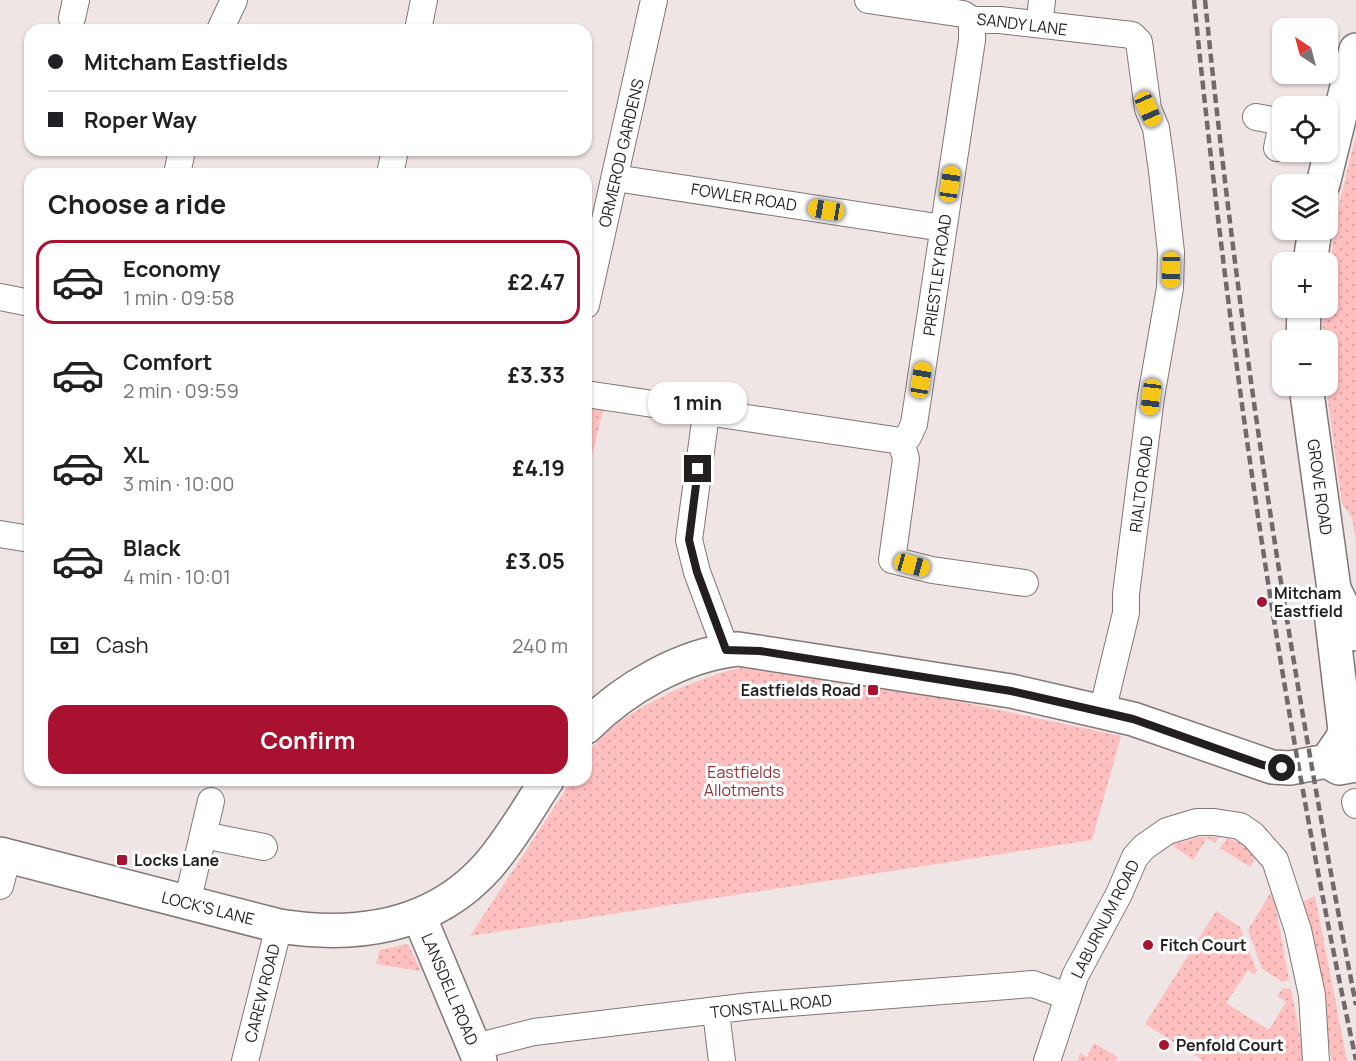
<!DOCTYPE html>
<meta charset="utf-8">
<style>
:root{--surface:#fff;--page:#f6f6f6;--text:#202124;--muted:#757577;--line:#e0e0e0;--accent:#a81130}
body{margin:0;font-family:Manrope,sans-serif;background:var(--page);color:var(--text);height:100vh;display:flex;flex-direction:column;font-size:22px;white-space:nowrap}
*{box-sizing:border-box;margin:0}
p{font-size:20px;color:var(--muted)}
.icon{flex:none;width:33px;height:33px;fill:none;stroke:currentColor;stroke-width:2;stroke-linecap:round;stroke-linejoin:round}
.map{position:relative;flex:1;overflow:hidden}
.sheet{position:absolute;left:24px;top:168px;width:568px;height:618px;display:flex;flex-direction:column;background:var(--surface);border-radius:18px;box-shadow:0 2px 4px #0004}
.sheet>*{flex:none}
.top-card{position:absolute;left:24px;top:24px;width:568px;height:132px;border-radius:18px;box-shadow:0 2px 4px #0004;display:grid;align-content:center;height:132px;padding:0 24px;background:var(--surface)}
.needle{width:39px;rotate:324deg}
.fabs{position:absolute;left:1272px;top:18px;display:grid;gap:12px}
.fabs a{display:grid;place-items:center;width:66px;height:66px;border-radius:12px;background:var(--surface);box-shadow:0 2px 4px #0004;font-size:30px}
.end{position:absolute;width:27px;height:27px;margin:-14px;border:8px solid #231f1f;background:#fff;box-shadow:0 0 0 3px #fff}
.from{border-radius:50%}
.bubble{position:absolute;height:42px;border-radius:18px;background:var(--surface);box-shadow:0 2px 4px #0004;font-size:20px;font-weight:700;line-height:42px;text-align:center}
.car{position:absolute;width:18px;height:36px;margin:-18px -9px;border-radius:8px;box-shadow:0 0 4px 2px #0007;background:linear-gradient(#f5c518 24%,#345 0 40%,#f5c518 0 76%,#345 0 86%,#f5c518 0)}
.top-card b{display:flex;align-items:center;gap:21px;height:57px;font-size:22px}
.top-card b+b{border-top:2px solid var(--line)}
.top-card i{width:15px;height:15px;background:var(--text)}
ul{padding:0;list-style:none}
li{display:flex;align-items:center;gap:18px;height:84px;margin:0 12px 9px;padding:0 12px;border:3px solid transparent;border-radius:18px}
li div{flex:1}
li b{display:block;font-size:22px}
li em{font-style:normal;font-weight:700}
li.on{border-color:var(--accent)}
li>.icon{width:54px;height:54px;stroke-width:1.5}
h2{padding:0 24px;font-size:27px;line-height:72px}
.pay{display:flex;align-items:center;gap:15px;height:66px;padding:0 24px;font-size:22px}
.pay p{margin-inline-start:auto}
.primary-button{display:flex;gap:12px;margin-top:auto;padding:12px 24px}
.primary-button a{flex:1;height:69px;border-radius:18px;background:var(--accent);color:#fff;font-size:24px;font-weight:700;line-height:69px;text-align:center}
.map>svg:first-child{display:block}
.green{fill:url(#green-dots)}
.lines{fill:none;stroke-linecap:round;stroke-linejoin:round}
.street-casing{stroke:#817777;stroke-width:28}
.secondary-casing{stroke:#817777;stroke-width:36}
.street{stroke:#fff;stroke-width:26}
.secondary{stroke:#fff;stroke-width:33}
.rail{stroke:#716a6a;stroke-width:4.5;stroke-dasharray:9 4.5;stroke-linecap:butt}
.route{stroke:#231f1f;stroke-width:8}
.poi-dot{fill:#a81130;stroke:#fff;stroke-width:2}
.labels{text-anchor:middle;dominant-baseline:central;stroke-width:6;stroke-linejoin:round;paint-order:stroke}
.street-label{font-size:16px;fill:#231f1f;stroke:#fff}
.poi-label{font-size:16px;font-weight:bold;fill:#231f1f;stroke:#fff;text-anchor:start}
.park-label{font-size:16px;fill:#903039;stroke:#fff}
</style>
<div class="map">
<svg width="1356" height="1061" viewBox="0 0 1356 1061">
<defs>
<pattern id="green-dots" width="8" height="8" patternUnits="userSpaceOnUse" patternTransform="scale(1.5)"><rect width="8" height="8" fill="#febfbf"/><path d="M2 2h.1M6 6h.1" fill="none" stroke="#d9a4a4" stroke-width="1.8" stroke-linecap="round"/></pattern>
</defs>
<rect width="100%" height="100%" fill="#f0e5e5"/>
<path class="green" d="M1356,136V541L1352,518L1342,504L1326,386L1328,340H1322L1323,311L1324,308H1328C1328,249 1341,192 1356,136Z
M587,406L604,407L592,456L587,454Z
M741,668L952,700L1121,736L1092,840L470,936L572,780H586C586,774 585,763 587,757C606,716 699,676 741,668Z
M1199,837H1219L1215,843L1207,838L1193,860L1172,845Z
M1227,838L1246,845L1258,855L1250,867L1220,848Z
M1271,892H1273L1289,980L1283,982L1262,969L1248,930Z
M1315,896L1347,1061H1332L1299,903Z
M1216,911L1240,927L1257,971L1254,975L1248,970L1226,1003L1269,1030L1286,1002L1277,996L1283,988L1291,989L1305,1061H1204L1145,1024Z
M408,944L421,971L376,964L380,950Z
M1094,1043L1118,1057L1115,1061H1078L1080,1053L1087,1057Z"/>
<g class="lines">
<g class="street-casing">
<path id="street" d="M868,0L963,14L972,20H1000L1132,35L1139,42L1148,109L1156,128L1162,171L1171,252L1170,288L1151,397L1126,594V613L1102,712
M1041,9L1042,0
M72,18L76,0
M972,20V40L914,424L908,437L901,441L906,459L892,560L932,570L1025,583
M220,30L234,0
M418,30L424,0
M1256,117L1282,122
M1277,148L1282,124
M177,174L182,150
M390,174L395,150
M615,178L943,228
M0,297L30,303
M586,305L654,0
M586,394L901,441
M706,414L689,540L697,572L726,650
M0,534L30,539
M1355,802L1356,805
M203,835L264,847
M0,886L8,856
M187,903L211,801
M716,1012L722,1061
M475,1047L534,1032L751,1006L1033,984L1067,996
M245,1061L279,926
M1047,1061L1075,976L1119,894L1135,857L1144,847L1167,831L1197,822H1214L1240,826L1253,835L1275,860L1298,930L1312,995L1316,1061"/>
</g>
<g class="secondary-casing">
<path id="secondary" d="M1323,184L1356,50
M1310,262L1315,230
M1303,340L1304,308
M1306,386L1334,589L1356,634
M586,727C625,688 682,655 738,649L1011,691L1133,719L1272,767L1290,768L1327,761L1342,739L1345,730L1330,604L1334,589
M1327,761L1339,768L1356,765
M0,854L279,926C355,938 433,928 488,866C510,841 528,809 547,780
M419,916L480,1061"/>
</g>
<use href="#street" class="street"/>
<use href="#secondary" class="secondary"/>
<path class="rail" d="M1194,0C1230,355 1281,711 1356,1060
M1205,0C1239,337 1291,672 1356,1005"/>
</g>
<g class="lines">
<path class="route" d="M698,469L689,540L697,572L726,650L760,651L1011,691L1133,719L1263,765L1282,768"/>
</g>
<g class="poi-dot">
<circle cx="1262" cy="602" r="6"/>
<rect x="867" y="684" width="12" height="12" rx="3"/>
<rect x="116" y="854" width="12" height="12" rx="3"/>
<circle cx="1148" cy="945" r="6"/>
<circle cx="1164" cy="1045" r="6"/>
</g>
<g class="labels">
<g class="street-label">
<text transform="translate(1022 24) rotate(7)">SANDY LANE</text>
<text transform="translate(621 153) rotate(-77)">ORMEROD GARDENS</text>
<text transform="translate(744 197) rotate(9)">FOWLER ROAD</text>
<text transform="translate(937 275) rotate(-82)">PRIESTLEY ROAD</text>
<text transform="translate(1141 484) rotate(-83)">RIALTO ROAD</text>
<text transform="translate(1320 487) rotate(82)">GROVE ROAD</text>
<text transform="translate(208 908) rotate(14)">LOCK'S LANE</text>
<text transform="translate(1105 919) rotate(-63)">LABURNUM ROAD</text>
<text transform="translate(450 989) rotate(67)">LANSDELL ROAD</text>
<text transform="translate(262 993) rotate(-76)">CAREW ROAD</text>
<text transform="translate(771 1006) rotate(-6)">TONSTALL ROAD</text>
</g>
<g class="poi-label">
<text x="1274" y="593">Mitcham<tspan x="1274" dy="18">Eastfield</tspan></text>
<text x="861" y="690" text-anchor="end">Eastfields Road</text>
<text x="134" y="860">Locks Lane</text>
<text x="1160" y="945">Fitch Court</text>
<text x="1176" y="1045">Penfold Court</text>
</g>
<g class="park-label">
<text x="744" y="772">Eastfields<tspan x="744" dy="18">Allotments</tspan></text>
</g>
</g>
</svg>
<div class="fabs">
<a><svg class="needle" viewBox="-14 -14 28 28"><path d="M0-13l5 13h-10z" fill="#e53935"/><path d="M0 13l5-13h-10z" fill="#757577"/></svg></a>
<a><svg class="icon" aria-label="locate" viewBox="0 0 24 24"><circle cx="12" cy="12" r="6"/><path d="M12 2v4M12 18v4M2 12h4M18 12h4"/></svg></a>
<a><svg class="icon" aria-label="layers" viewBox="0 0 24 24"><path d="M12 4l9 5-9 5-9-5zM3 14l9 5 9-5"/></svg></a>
<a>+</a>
<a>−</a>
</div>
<i class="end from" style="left:1282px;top:768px"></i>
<i class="end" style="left:698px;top:469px"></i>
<div class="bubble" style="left:648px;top:382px;width:99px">1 min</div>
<i class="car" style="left:1148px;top:109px;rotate:156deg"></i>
<i class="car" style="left:950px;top:184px;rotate:8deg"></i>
<i class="car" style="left:826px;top:210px;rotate:279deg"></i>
<i class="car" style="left:1171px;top:270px;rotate:181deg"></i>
<i class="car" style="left:921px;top:380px;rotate:9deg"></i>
<i class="car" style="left:1151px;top:397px;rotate:187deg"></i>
<i class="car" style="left:912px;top:565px;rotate:105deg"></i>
<div class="top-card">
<b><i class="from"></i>Mitcham Eastfields</b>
<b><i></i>Roper Way</b>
</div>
<section class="sheet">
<h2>Choose a ride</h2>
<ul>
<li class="on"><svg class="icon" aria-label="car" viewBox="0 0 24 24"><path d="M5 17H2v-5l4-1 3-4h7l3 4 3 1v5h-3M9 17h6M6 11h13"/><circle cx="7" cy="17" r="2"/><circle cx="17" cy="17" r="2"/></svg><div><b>Economy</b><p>1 min · 09:58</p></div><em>£2.47</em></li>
<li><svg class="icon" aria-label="car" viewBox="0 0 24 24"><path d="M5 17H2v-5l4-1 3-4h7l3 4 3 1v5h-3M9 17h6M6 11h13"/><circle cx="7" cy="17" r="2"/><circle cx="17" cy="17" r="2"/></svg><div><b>Comfort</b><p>2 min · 09:59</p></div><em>£3.33</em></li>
<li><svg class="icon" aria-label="car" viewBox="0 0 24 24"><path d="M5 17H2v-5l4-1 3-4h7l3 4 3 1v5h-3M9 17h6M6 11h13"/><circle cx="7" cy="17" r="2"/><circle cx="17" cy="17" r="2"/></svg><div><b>XL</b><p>3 min · 10:00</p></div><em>£4.19</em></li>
<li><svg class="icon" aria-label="car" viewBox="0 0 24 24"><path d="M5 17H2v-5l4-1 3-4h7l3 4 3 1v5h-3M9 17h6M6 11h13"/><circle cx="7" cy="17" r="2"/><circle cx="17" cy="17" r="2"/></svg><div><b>Black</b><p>4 min · 10:01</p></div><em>£3.05</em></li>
</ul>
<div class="pay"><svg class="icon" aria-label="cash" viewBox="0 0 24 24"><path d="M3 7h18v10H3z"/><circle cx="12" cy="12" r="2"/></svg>Cash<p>240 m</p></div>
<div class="primary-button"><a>Confirm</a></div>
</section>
</div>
